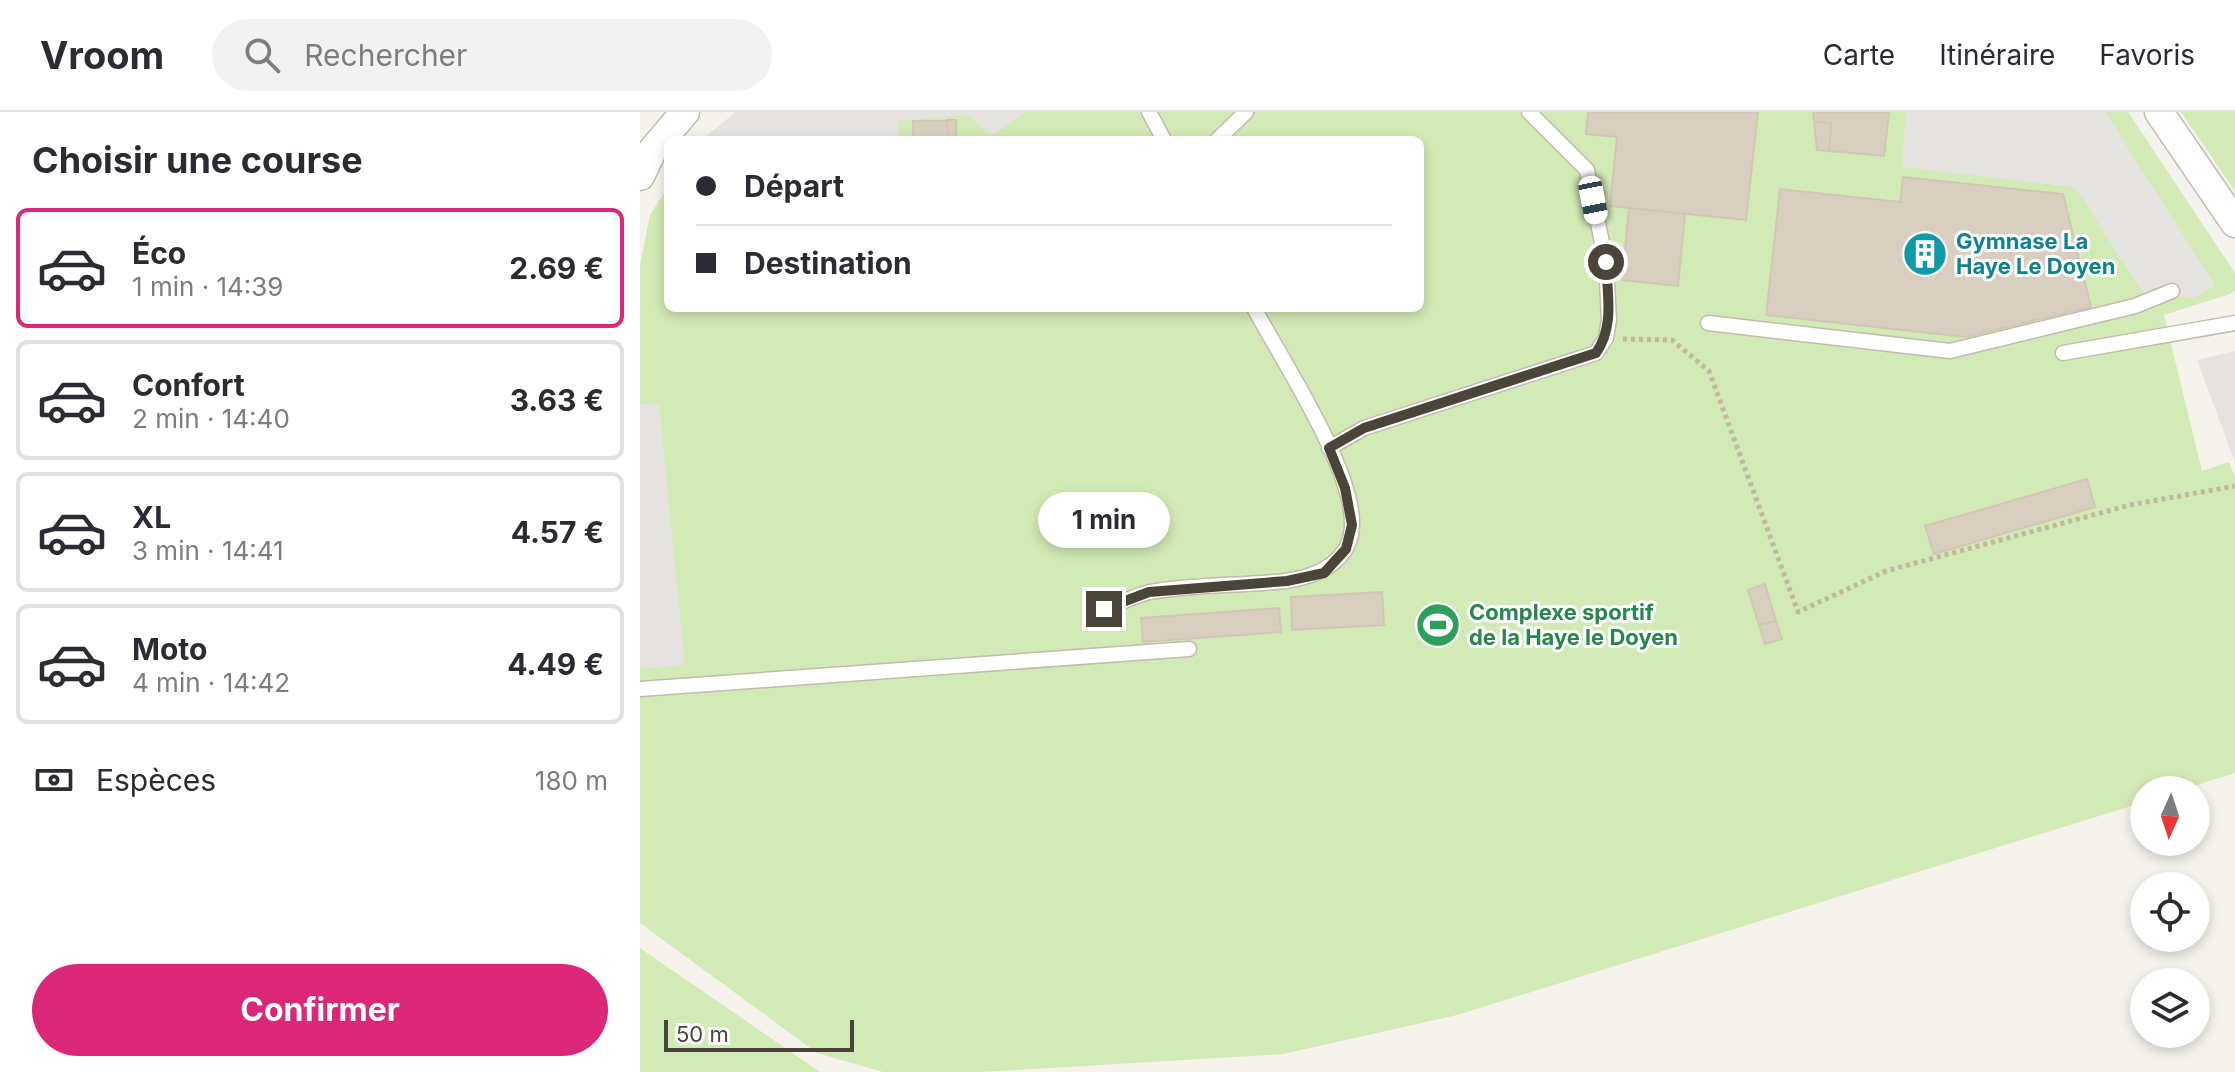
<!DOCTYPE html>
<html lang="fr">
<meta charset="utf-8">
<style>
:root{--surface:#fff;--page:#f2f2f3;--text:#2b2b33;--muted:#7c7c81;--line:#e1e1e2;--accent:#db2777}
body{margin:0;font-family:Inter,sans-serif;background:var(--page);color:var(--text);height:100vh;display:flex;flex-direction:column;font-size:30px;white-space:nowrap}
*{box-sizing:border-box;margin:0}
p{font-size:26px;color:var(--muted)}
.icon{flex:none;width:44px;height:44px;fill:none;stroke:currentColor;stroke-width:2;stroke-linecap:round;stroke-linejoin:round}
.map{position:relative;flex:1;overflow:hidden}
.panel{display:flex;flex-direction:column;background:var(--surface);width:640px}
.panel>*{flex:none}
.hud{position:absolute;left:24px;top:24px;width:760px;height:176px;border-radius:12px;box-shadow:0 4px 12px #0003;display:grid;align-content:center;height:176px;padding:0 32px;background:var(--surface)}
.needle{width:52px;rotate:183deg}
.tools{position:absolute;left:1490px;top:664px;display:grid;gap:16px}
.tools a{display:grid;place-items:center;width:80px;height:80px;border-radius:50%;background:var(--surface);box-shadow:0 4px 12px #0003;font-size:40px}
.scale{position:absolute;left:24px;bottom:20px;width:190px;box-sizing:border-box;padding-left:8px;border:4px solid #4b4439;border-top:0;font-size:22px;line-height:28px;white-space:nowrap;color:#4b4439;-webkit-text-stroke:6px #fff;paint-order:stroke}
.end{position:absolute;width:36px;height:36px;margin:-18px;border:10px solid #4b4439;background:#fff;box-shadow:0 0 0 4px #fff}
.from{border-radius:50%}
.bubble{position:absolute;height:56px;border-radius:28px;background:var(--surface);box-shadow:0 4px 12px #0003;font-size:26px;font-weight:700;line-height:56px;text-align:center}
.car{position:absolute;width:24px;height:48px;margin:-24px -12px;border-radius:10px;box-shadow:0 0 6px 2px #0007;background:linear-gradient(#fff 24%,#345 0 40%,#fff 0 76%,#345 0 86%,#fff 0)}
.hud b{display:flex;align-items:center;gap:28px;height:76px;font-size:30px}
.hud b+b{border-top:2px solid var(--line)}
.hud i{width:20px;height:20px;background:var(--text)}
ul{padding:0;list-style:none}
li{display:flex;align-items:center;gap:24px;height:120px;margin:0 16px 12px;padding:0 16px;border:4px solid var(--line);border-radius:12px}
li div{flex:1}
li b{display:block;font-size:30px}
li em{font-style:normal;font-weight:700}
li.current{border-color:var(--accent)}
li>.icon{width:72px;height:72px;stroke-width:1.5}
h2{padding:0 32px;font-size:36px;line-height:96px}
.pay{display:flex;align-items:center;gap:20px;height:88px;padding:0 32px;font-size:30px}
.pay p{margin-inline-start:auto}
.action{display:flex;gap:16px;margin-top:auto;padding:16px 32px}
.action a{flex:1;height:92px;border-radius:48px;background:var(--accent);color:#fff;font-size:32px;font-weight:700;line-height:92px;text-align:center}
header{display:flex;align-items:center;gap:48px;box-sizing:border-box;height:112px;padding:0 40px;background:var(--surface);border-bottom:2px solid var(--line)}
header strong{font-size:38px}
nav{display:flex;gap:44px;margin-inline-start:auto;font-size:28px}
.search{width:560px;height:72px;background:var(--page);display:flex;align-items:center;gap:20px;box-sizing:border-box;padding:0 28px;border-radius:44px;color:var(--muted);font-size:30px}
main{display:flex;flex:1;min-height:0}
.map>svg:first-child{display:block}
.green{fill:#d2eab5}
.parking{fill:#e5e3e0}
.building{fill:#d8cfc1;stroke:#d3c7b4;stroke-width:2}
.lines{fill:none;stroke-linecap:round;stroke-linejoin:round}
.lane-casing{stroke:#c2bbae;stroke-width:17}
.street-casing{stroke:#c2bbae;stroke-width:31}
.path{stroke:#c4b79f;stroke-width:5;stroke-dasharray:4 4;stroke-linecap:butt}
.lane{stroke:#fff;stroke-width:14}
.street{stroke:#fff;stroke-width:28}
.route{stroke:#4b4439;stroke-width:10}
.labels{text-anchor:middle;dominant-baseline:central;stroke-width:6;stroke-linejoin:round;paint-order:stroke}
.culture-label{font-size:22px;font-weight:bold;fill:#0d838f;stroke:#fff;text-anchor:start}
.leisure-label{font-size:22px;font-weight:bold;fill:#27864d;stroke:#fff;text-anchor:start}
</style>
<header>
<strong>Vroom</strong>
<div class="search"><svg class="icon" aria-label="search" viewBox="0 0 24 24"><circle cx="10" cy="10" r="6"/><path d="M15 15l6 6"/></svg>Rechercher</div>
<nav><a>Carte</a><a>Itinéraire</a><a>Favoris</a></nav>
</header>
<main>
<section class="panel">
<h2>Choisir une course</h2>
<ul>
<li class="current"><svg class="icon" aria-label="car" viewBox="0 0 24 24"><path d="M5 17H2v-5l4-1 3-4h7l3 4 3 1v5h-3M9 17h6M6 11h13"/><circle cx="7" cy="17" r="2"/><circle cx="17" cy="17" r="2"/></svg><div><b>Éco</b><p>1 min · 14:39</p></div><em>2.69 €</em></li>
<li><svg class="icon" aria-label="car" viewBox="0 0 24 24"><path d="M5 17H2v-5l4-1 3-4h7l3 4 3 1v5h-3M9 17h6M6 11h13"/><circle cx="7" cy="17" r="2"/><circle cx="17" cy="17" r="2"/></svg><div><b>Confort</b><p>2 min · 14:40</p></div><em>3.63 €</em></li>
<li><svg class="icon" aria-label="car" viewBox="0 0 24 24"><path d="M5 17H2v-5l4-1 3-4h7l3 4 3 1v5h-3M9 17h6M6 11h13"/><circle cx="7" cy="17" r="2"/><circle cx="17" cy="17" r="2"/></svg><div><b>XL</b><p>3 min · 14:41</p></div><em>4.57 €</em></li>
<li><svg class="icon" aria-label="car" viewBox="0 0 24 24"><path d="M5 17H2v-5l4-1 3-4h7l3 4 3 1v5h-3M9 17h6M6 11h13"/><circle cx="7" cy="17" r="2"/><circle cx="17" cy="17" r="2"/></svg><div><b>Moto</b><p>4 min · 14:42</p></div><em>4.49 €</em></li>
</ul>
<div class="pay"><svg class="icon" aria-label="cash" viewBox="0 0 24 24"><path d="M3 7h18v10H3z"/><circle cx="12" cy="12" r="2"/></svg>Espèces<p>180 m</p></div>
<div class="action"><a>Confirmer</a></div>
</section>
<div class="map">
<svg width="1595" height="960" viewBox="0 0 1595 960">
<rect width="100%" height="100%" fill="#f6f3ec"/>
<path class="green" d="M96,0H1488L1595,161V178L1590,182L1524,203L1562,359L1589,350L1595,365V661L1541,678H1504V690L817,903L643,942L341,960H243L177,941L0,811V153L10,103L28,75V196H780V28H62Z
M1541,0H1595V79L1547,9Z
M0,836L180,960H0Z"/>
<path class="parking" d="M96,0H387L351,24L329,3L258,9L259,28H62Z
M1266,0H1465L1575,173L1554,186L1503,181L1435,75L1262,55Z
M1595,239V350L1557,248Z
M19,291L45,553L0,557V292Z"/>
<path class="building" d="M948,0H1118L1106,108L970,94L977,25L946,22Z
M1173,0H1249L1244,44L1189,39L1191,11L1174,9Z
M307,8L308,28H273V9Z
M307,8H316V28H308Z
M1174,9L1191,11L1189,39L1177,38Z
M1263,65L1423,82L1451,195L1325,225L1126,203L1140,77L1260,90Z
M989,96L1045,102L1038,174L982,168Z
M1447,367L1455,395L1294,442L1285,414Z
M1125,472L1136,509L1119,513L1108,478Z
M742,480L744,513L652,518L651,485Z
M639,496L641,520L503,530L501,506Z
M1136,509L1142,527L1125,532L1119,513Z"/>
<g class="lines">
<g class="lane-casing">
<path id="lane" d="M509,0L524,28
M577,28L606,0
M1068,211L1310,239L1495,194L1532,179
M1423,241L1595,211
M689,336L724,316L956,241L966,226L969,208L966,150L947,58L889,0
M464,497C479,492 495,483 510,480C554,472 600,474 645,469C676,465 712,450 712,412C713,356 642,248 614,196
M0,577L549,537"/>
</g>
<g class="street-casing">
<path id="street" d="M1519,0L1595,111
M0,64L12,39L45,0"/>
</g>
<path class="path" d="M983,227L1032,228L1069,259L1158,500L1246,459L1490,393L1595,374"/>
<use href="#lane" class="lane"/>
<use href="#street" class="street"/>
</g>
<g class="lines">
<path class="route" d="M464,497L509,480L647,469L684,461L706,437L712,413L705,376L689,336L724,316L956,241C975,214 967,181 966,150"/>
</g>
<defs>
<g id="building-disc" transform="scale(2.3)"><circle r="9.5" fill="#0f9aa8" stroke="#fff"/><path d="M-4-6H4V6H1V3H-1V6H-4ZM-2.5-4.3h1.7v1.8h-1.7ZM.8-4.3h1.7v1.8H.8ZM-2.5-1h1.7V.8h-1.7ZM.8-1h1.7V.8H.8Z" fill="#fff"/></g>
<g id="stadium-disc" transform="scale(2.3)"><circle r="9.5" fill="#2e9e5b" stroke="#fff"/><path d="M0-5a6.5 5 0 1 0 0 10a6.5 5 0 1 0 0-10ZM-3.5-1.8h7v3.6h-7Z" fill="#fff"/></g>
</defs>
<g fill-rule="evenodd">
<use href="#building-disc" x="1285" y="142"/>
<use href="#stadium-disc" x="798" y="513"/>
</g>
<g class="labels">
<g class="culture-label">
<text x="1316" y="129">Gymnase La<tspan x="1316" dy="25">Haye Le Doyen</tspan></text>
</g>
<g class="leisure-label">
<text x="829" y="500">Complexe sportif<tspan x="829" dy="25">de la Haye le Doyen</tspan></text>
</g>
</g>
</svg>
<div class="tools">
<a><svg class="needle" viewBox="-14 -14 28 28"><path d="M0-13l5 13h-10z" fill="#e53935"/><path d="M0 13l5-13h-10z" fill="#7c7c81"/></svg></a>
<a><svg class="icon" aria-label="locate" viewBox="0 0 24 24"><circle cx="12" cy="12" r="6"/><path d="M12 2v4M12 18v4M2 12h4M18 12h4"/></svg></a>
<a><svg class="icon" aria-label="layers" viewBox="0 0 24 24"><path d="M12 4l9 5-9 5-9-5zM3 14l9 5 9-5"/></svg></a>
</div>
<div class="scale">50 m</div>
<i class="end from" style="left:966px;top:150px"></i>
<i class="end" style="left:464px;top:497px"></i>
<div class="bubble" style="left:398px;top:380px;width:132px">1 min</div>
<i class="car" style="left:953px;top:88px;rotate:169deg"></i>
<div class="hud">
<b><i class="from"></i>Départ</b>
<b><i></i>Destination</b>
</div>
</div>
</main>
